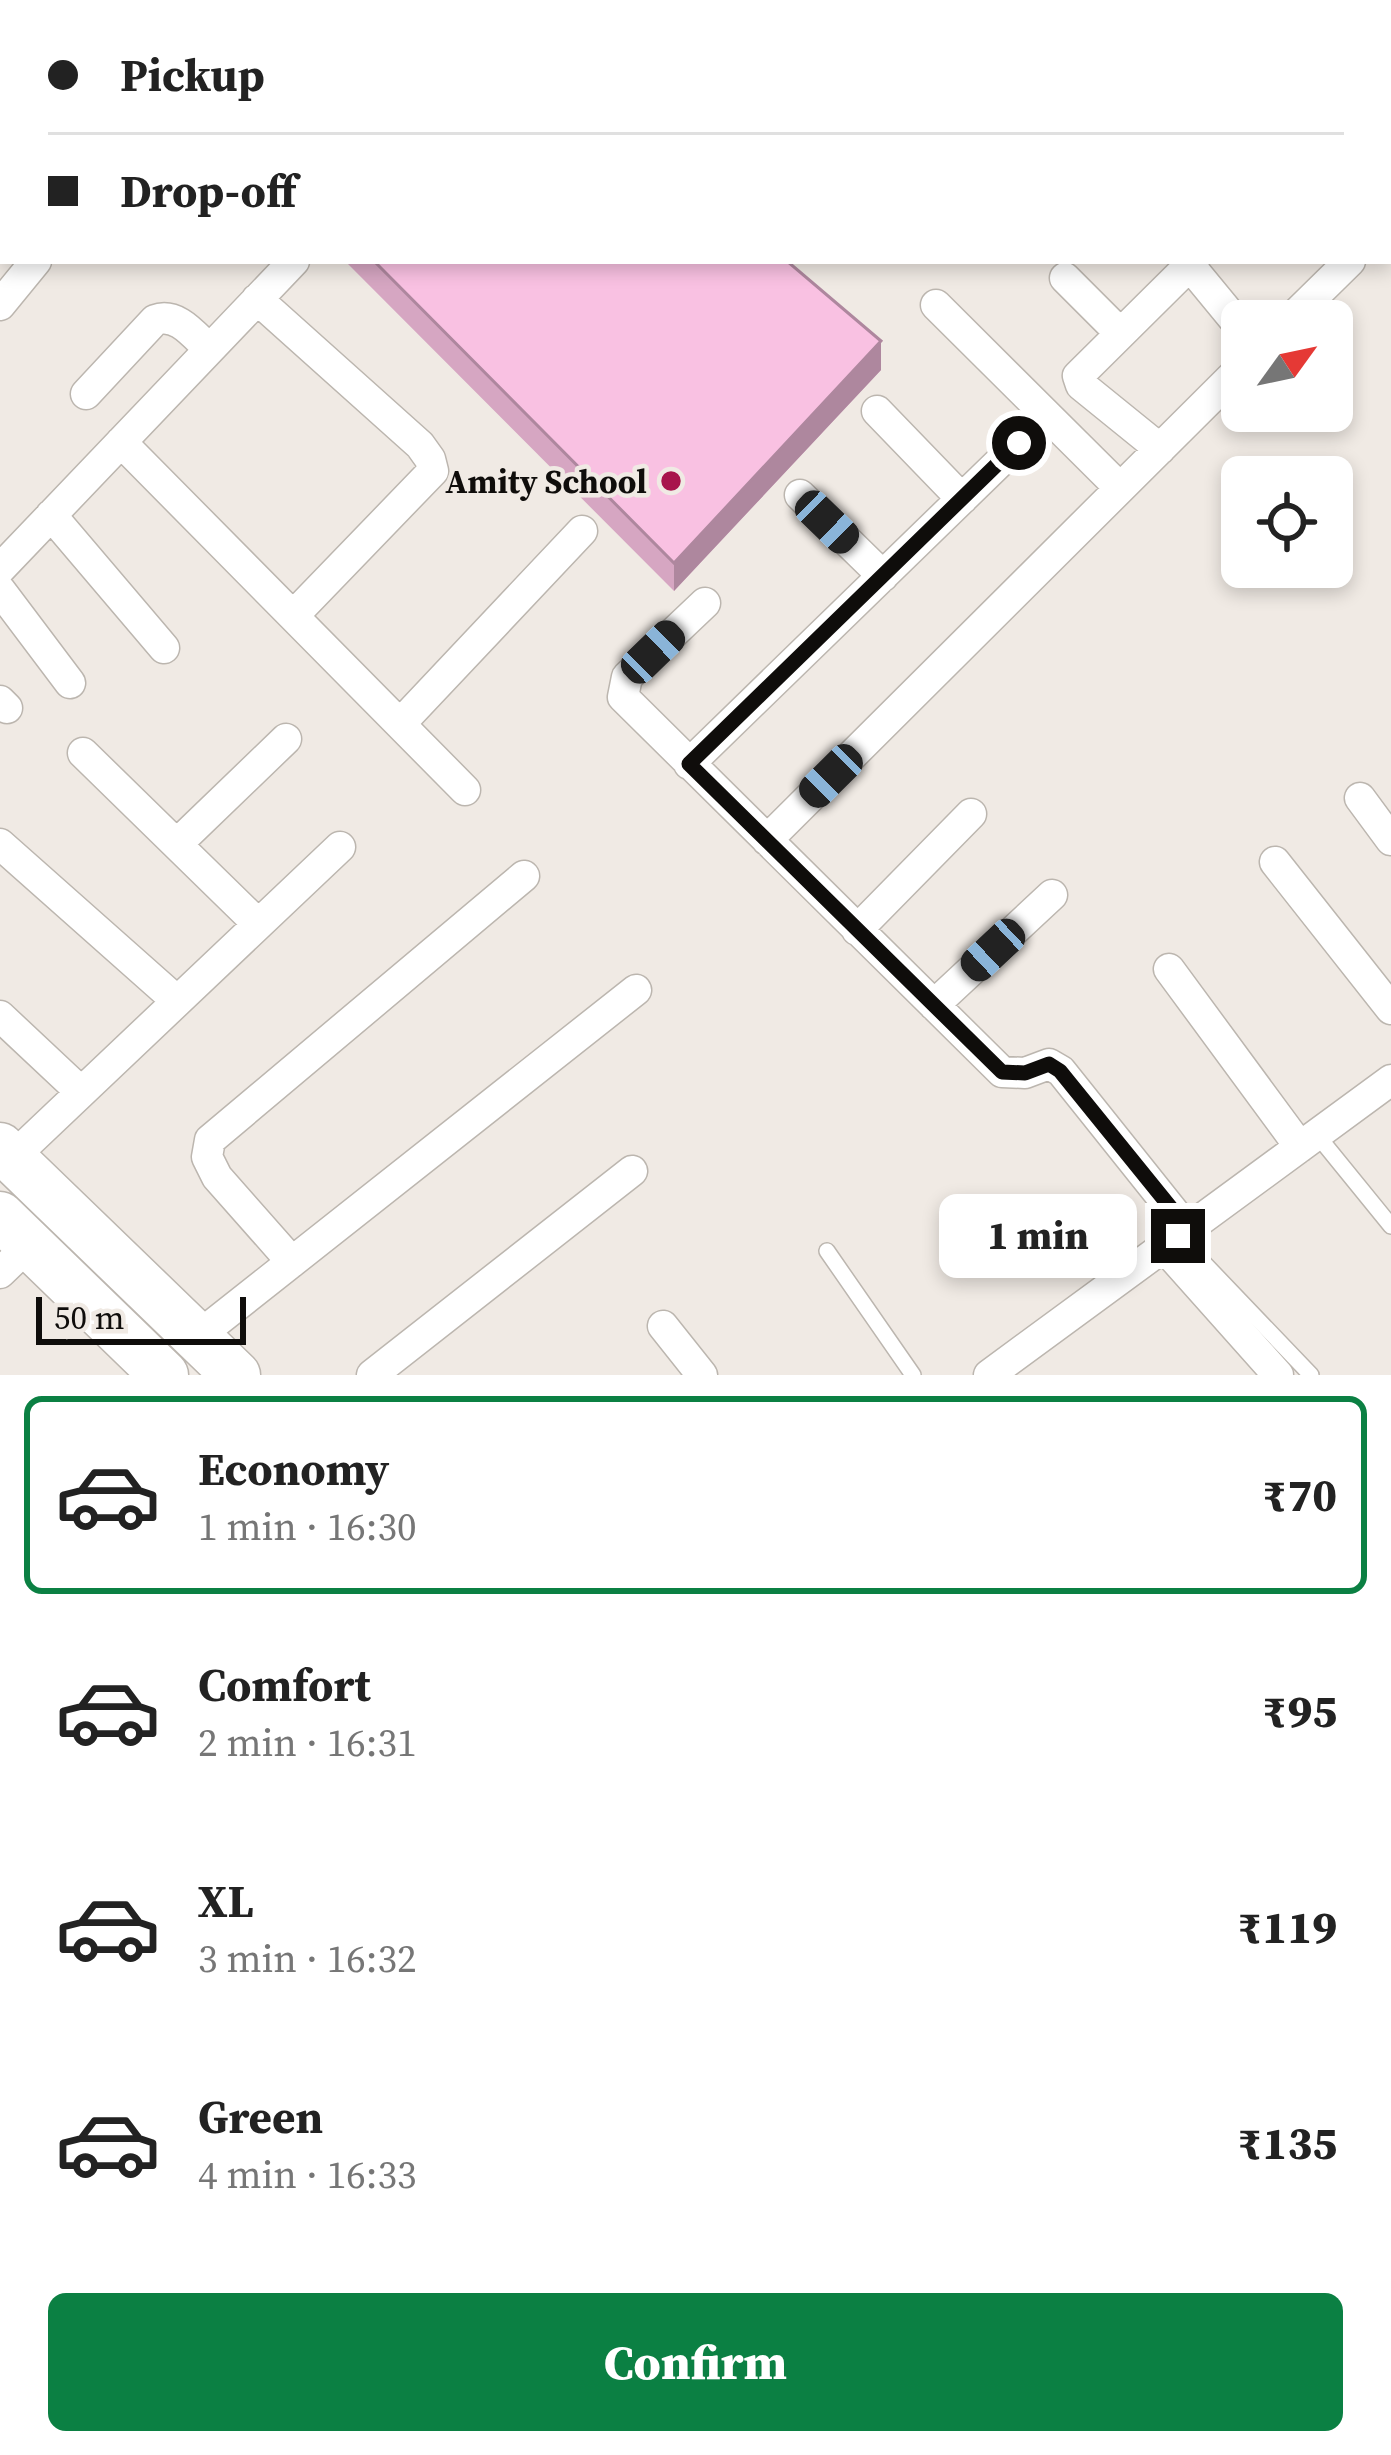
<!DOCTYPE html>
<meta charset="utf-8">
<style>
:root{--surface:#fff;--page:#f6f6f6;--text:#222;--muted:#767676;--line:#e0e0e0;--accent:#0b8043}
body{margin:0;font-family:"Source Serif 4",serif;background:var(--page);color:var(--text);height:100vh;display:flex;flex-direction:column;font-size:45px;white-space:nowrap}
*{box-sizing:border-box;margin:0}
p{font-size:39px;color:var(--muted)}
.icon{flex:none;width:66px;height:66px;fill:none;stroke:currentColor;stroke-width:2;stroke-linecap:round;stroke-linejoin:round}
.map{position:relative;height:1375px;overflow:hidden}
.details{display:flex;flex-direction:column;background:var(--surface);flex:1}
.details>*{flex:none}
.banner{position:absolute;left:0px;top:0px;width:1392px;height:264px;box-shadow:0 6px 18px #0003;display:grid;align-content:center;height:264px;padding:0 48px;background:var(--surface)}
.needle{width:78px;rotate:57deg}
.tools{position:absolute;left:1221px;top:300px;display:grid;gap:24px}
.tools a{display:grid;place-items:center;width:132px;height:132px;border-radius:18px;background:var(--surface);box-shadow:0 6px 18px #0003;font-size:60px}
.scale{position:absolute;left:36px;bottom:30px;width:210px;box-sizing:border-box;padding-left:12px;border:6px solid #0f0d0b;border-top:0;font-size:33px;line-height:42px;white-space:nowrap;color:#0f0d0b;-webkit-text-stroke:9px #f0eae4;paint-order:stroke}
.end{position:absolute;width:54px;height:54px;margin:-27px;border:15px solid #0f0d0b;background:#fff;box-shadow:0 0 0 6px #fff}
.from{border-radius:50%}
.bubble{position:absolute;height:84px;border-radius:18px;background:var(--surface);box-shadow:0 6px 18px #0003;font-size:39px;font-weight:800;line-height:84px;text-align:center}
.car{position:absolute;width:36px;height:72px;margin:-36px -18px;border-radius:15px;box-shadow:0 0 9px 3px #0007;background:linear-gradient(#222 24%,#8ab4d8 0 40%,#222 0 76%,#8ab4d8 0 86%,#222 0)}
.banner b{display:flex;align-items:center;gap:42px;height:114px;font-size:45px}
.banner b+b{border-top:3px solid var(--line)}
.banner i{width:30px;height:30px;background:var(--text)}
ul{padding:21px 0 0;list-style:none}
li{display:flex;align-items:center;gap:36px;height:198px;margin:0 24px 18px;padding:0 24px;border:6px solid transparent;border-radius:18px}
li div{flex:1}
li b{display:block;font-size:45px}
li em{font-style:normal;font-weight:800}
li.selected{border-color:var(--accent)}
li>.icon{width:108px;height:108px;stroke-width:1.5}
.primary-button{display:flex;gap:24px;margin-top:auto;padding:24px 48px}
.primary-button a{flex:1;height:138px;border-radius:18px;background:var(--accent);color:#fff;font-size:48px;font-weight:800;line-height:138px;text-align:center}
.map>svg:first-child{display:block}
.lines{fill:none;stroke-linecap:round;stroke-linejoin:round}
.service-casing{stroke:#bcb6af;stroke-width:18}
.minor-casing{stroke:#bcb6af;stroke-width:33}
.trunk-casing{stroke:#bcb6af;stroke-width:51}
.service{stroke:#fff;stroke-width:15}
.minor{stroke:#fff;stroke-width:30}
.trunk{stroke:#fff;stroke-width:48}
.wall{fill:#d6a6c2}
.shaded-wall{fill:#ae879e}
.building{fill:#f9c1e2;stroke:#ae879e;stroke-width:3}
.route{stroke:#0f0d0b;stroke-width:15}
.poi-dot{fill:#a8144c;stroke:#f0eae4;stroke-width:4.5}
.labels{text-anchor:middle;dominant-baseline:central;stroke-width:9;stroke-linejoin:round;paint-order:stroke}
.poi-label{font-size:33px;font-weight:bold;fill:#0f0d0b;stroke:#f0eae4;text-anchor:end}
</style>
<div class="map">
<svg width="1391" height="1375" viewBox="0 0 1391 1375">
<rect width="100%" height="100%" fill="#f0eae4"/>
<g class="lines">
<g class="service-casing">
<path id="service" d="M1317,1135L1391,1226
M1178,1236L1311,1375
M827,1251L913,1375"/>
</g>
<g class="minor-casing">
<path id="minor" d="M135,0L139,3
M291,3L294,0
M1389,223L1391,221
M1186,261L1242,329
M1065,278L1120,333
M257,299L420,445L430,459L433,471L293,616
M0,305L36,261
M936,305L1120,488
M1289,321L1350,261
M86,394L155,320C177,312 194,335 209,349
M877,411L962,499
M121,442L465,790
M1160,449L1081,385L1078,376L1194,261
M800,495L883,576
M51,515L164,648
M0,569L294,261
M0,590L70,683
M705,603L627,677L623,697L1002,1072L1025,1073L1049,1064L1061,1071L1188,1230
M0,701L7,708
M400,724L582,531
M83,753L258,924
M689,764L1047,416
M1360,798L1391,840
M767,840L1242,367
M0,844L177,1001
M177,844L286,739
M1275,862L1391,1009
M857,930L971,814
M1169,969L1300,1147
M934,1005L1052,895
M0,1016L81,1092
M12,1158L340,847
M1164,1247L1278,1375
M292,1262L217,1177L207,1157L210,1140L524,876
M0,1273L30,1244
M663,1326L702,1375
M197,1337L636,990
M372,1375L632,1171
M989,1375L1391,1080"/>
</g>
<g class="trunk-casing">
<path id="trunk" d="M0,1147L236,1375
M0,1216L164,1375"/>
</g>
<use href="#service" class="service"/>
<use href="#minor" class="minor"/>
<use href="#trunk" class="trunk"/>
</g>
<path class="wall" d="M180,0H209L207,3H185Z
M345,261H787L881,370L674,591Z"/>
<path class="shaded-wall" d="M881,341V370L674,591V563Z"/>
<path class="building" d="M224,0H248L246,3H229Z
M393,0H483L487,3H390Z
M374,261H787L881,341L674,563Z"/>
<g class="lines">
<path class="route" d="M1019,443L689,764L1002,1072L1025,1073L1049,1064L1060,1071L1188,1229L1178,1236"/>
</g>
<circle class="poi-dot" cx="671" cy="481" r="12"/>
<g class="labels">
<g class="poi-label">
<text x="647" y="481">Amity School</text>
</g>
</g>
</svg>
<div class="tools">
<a><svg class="needle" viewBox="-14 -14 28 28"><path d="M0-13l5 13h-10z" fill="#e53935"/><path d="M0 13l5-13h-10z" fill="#767676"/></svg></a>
<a><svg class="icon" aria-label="locate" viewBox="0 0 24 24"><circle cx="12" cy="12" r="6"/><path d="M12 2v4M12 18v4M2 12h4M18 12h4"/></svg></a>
</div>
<div class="scale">50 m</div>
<i class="end from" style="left:1019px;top:443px"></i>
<i class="end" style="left:1178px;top:1236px"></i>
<div class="bubble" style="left:939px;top:1194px;width:198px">1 min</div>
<i class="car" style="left:827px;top:522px;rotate:134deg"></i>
<i class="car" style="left:653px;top:652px;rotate:46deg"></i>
<i class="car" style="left:831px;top:776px;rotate:225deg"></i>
<i class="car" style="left:993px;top:950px;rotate:227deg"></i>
<div class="banner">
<b><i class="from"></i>Pickup</b>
<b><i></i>Drop-off</b>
</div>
</div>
<section class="details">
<ul>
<li class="selected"><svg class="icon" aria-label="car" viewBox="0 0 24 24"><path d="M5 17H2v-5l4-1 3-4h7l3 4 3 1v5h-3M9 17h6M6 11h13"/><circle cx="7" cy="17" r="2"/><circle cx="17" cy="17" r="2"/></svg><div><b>Economy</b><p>1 min · 16:30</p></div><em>₹70</em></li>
<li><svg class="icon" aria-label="car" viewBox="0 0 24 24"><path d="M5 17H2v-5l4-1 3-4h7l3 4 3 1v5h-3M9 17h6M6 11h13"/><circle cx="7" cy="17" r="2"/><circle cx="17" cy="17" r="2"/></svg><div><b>Comfort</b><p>2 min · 16:31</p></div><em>₹95</em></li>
<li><svg class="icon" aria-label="car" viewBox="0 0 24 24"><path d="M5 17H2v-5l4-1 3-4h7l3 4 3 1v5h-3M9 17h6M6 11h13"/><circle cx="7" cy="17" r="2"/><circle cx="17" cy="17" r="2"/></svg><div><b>XL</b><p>3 min · 16:32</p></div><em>₹119</em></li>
<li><svg class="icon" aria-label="car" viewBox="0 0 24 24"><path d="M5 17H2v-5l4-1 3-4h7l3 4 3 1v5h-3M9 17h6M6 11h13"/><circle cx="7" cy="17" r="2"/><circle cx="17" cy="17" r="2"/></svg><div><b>Green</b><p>4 min · 16:33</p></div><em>₹135</em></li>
</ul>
<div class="primary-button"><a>Confirm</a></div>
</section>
